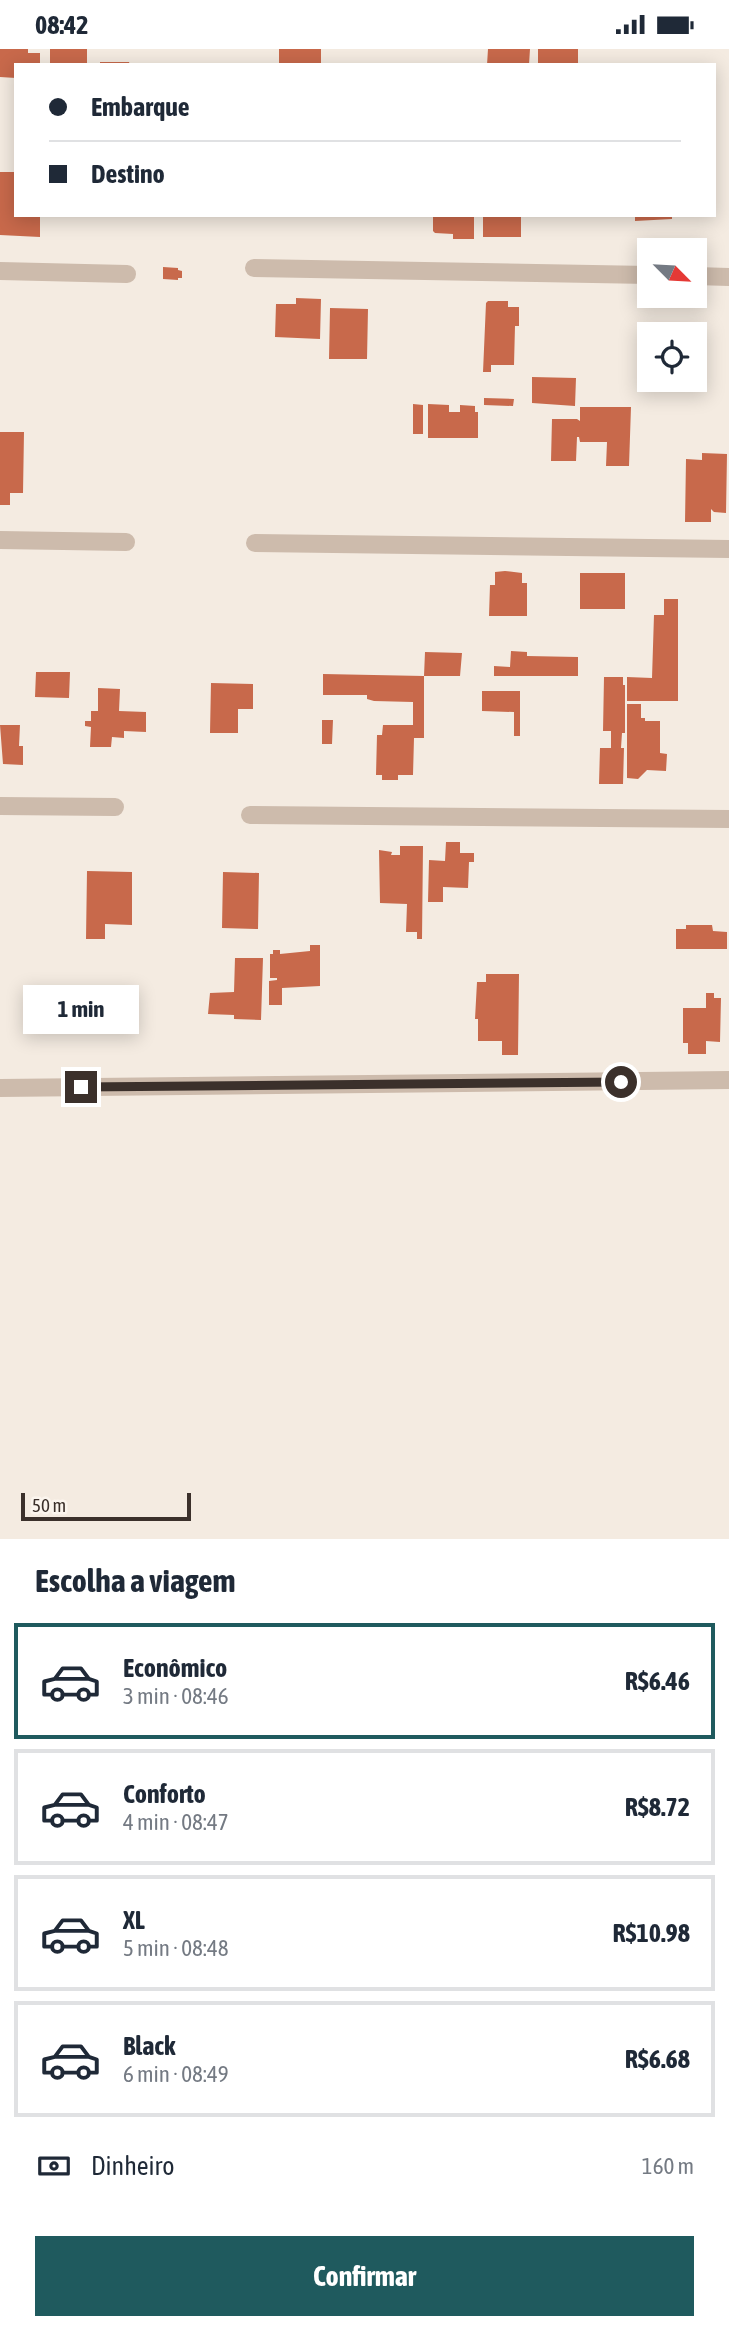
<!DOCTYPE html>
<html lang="pt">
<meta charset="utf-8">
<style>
:root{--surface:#fff;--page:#f6f6f7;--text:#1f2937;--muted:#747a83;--line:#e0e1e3;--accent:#1f5a5e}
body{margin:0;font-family:"Asap Condensed",sans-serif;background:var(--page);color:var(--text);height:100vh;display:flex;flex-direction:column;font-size:26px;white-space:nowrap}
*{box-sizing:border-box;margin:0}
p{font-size:23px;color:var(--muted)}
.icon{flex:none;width:38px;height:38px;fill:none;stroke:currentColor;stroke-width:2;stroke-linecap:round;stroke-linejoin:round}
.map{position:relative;height:1490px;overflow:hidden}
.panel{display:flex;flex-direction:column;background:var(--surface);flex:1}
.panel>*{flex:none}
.banner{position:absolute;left:14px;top:14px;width:702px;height:154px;border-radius:0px;box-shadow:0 4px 18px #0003;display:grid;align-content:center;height:154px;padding:0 35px;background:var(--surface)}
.needle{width:46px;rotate:114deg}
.buttons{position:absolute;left:637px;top:189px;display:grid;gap:14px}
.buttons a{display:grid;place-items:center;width:70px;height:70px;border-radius:0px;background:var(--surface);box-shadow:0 4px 18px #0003;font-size:35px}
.scale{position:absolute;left:21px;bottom:18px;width:170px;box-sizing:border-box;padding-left:7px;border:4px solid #3b302b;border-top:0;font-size:19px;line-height:24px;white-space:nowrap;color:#3b302b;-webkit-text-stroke:5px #fbf5ee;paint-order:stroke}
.end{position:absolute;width:32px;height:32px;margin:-16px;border:9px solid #3b302b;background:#fff;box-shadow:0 0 0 4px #fff}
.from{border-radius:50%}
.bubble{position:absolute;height:49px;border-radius:0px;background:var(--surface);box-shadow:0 4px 18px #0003;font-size:23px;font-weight:700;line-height:49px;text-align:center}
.banner b{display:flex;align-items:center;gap:24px;height:66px;font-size:26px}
.banner b+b{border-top:2px solid var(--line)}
.banner i{width:18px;height:18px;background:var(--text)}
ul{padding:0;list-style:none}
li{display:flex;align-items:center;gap:21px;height:116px;margin:0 14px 10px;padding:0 21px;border:4px solid var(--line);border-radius:0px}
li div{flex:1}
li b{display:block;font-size:26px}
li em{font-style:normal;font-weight:700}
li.current{border-color:var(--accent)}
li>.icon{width:63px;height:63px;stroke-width:1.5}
h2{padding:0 35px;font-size:32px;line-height:84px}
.pay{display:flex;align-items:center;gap:18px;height:77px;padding:0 35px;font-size:26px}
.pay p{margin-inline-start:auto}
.action{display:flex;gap:14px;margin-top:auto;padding:14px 35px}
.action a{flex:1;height:80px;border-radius:0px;background:var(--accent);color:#fff;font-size:28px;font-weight:700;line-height:80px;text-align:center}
.status{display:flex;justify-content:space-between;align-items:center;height:49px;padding:0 35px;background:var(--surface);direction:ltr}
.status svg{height:19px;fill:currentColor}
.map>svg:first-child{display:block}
.building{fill:#c8694b}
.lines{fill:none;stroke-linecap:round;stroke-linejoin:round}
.minor{stroke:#cdbbac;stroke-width:18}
.route{stroke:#3b302b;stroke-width:9}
</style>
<div class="status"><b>08:42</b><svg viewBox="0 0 49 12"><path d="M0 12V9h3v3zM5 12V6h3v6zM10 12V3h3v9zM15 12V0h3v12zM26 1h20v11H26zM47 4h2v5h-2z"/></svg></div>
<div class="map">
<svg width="729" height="1490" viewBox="0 0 729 1490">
<rect width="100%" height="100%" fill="#f4ebe1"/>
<path class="building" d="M0,0H28V4H40V16H16V29L0,28Z
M50,0H87V16H50Z
M279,0H321V16L279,15Z
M488,0H530L529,16H487Z
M538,0H578V16H538Z
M100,13H129L130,16H100Z
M0,123H16V166H40V188L0,186Z
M433,166L474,168V190H453V185L435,184L433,182Z
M483,166H521V188H483Z
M635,166H672V170L635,172Z
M163,218L178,219V221L182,222V229H178V231L163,230Z
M296,249L321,250L320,290L275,288L276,255H296Z
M488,252H508V258H519V277H515L514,316H491V323H483L486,254Z
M330,259L368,260L367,310H329Z
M532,328L576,329L575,357L532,354Z
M484,349L514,350L513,357L484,356Z
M413,355L423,356V385H413Z
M428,355L449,356V363H460V356L475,357V363H478V389H428Z
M580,358H631L629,417H606L607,393H580L579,388H577L576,412H551L552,370H577L580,372Z
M0,383H24L23,444H10V456H0Z
M702,404L727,405L726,464L714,463L711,460V473H685L686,410L702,411Z
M505,522L522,524V534H527V567H489L490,536H495V523Z
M580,524H625V560H580Z
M664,550H678V652H627V628L652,629L654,566H664Z
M511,602L527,603V607L578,608V627H494V617L510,618Z
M425,603L462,604L460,627H424Z
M36,623H70L69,649L35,648Z
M323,625L424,627V689H414L413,726H398V731H382V726H376L377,686H382L383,676H413V653L374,652L367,650V646H323Z
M604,628H623V636H625V684H622L621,699H624L623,735H599L600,699H611V682H603Z
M211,634L253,635V660H238V684H210Z
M98,639L120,640L119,662L146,663V683L124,682V689L112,688L111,698H90L91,678L85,677V672H91V662H98Z
M482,642H520V687H514V663L482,662Z
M627,655H641V669H645V672H660V704L667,705L666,722L647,721L638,730L627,729Z
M322,671H333L332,695H322Z
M0,676H20L19,697H23V716L3,715Z
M446,793H460V804H474V813H469L468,839L443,838V853H428L429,811L445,812Z
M400,797H423L422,890H417V883H406L407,855L380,854L379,801L392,803L391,806H400Z
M87,822L132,823V876L105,875V890H86Z
M223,823L259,824L258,880L222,879Z
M686,876H712L713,882L727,883V900H676V880H686Z
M310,896H320V937L282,939V956H269V932L277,931V929H270V905H273V901H280V905L310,902Z
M235,909H263L261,971L234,970V966L208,965L210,944L234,943Z
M486,925H519L518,1006H502V992H478V970H475L477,933H486Z
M706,944H714V949H721L720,993L706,992V1005H688V994H683V959H706Z"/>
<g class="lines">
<path class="minor" d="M254,219L649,226
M0,222L127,225
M695,227L729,228
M0,491L126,493
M255,494L729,500
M0,757L115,758
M250,766L729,770
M0,1039L729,1031"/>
</g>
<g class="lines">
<path class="route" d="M81,1038L621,1033"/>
</g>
</svg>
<div class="buttons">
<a><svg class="needle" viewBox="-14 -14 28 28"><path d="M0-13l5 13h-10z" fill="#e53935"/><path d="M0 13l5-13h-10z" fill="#747a83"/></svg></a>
<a><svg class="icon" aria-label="locate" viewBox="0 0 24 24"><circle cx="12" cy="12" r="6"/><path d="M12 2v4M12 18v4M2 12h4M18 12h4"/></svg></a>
</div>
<div class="scale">50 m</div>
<i class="end from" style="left:621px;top:1033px"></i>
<i class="end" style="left:81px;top:1038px"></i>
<div class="bubble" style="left:23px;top:936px;width:116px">1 min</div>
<div class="banner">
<b><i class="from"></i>Embarque</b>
<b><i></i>Destino</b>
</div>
</div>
<section class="panel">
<h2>Escolha a viagem</h2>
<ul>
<li class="current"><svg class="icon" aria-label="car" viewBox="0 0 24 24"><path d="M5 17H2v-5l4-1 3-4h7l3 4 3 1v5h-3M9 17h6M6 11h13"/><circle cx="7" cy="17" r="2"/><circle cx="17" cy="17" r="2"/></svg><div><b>Econômico</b><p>3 min · 08:46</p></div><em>R$6.46</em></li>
<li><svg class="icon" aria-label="car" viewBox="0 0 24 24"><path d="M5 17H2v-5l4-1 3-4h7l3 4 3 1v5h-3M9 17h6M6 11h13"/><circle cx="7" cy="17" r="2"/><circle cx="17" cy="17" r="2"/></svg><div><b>Conforto</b><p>4 min · 08:47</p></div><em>R$8.72</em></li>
<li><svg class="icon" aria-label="car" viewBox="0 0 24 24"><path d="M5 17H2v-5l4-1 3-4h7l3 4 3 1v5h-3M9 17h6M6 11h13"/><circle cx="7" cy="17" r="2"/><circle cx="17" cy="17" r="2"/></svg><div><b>XL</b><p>5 min · 08:48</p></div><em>R$10.98</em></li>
<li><svg class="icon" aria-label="car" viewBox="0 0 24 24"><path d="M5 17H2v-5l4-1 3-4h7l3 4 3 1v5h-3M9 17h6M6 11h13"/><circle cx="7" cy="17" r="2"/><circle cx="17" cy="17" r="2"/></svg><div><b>Black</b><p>6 min · 08:49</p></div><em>R$6.68</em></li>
</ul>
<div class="pay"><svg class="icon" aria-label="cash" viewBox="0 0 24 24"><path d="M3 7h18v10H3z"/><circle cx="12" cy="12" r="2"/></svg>Dinheiro<p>160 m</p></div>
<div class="action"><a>Confirmar</a></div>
</section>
